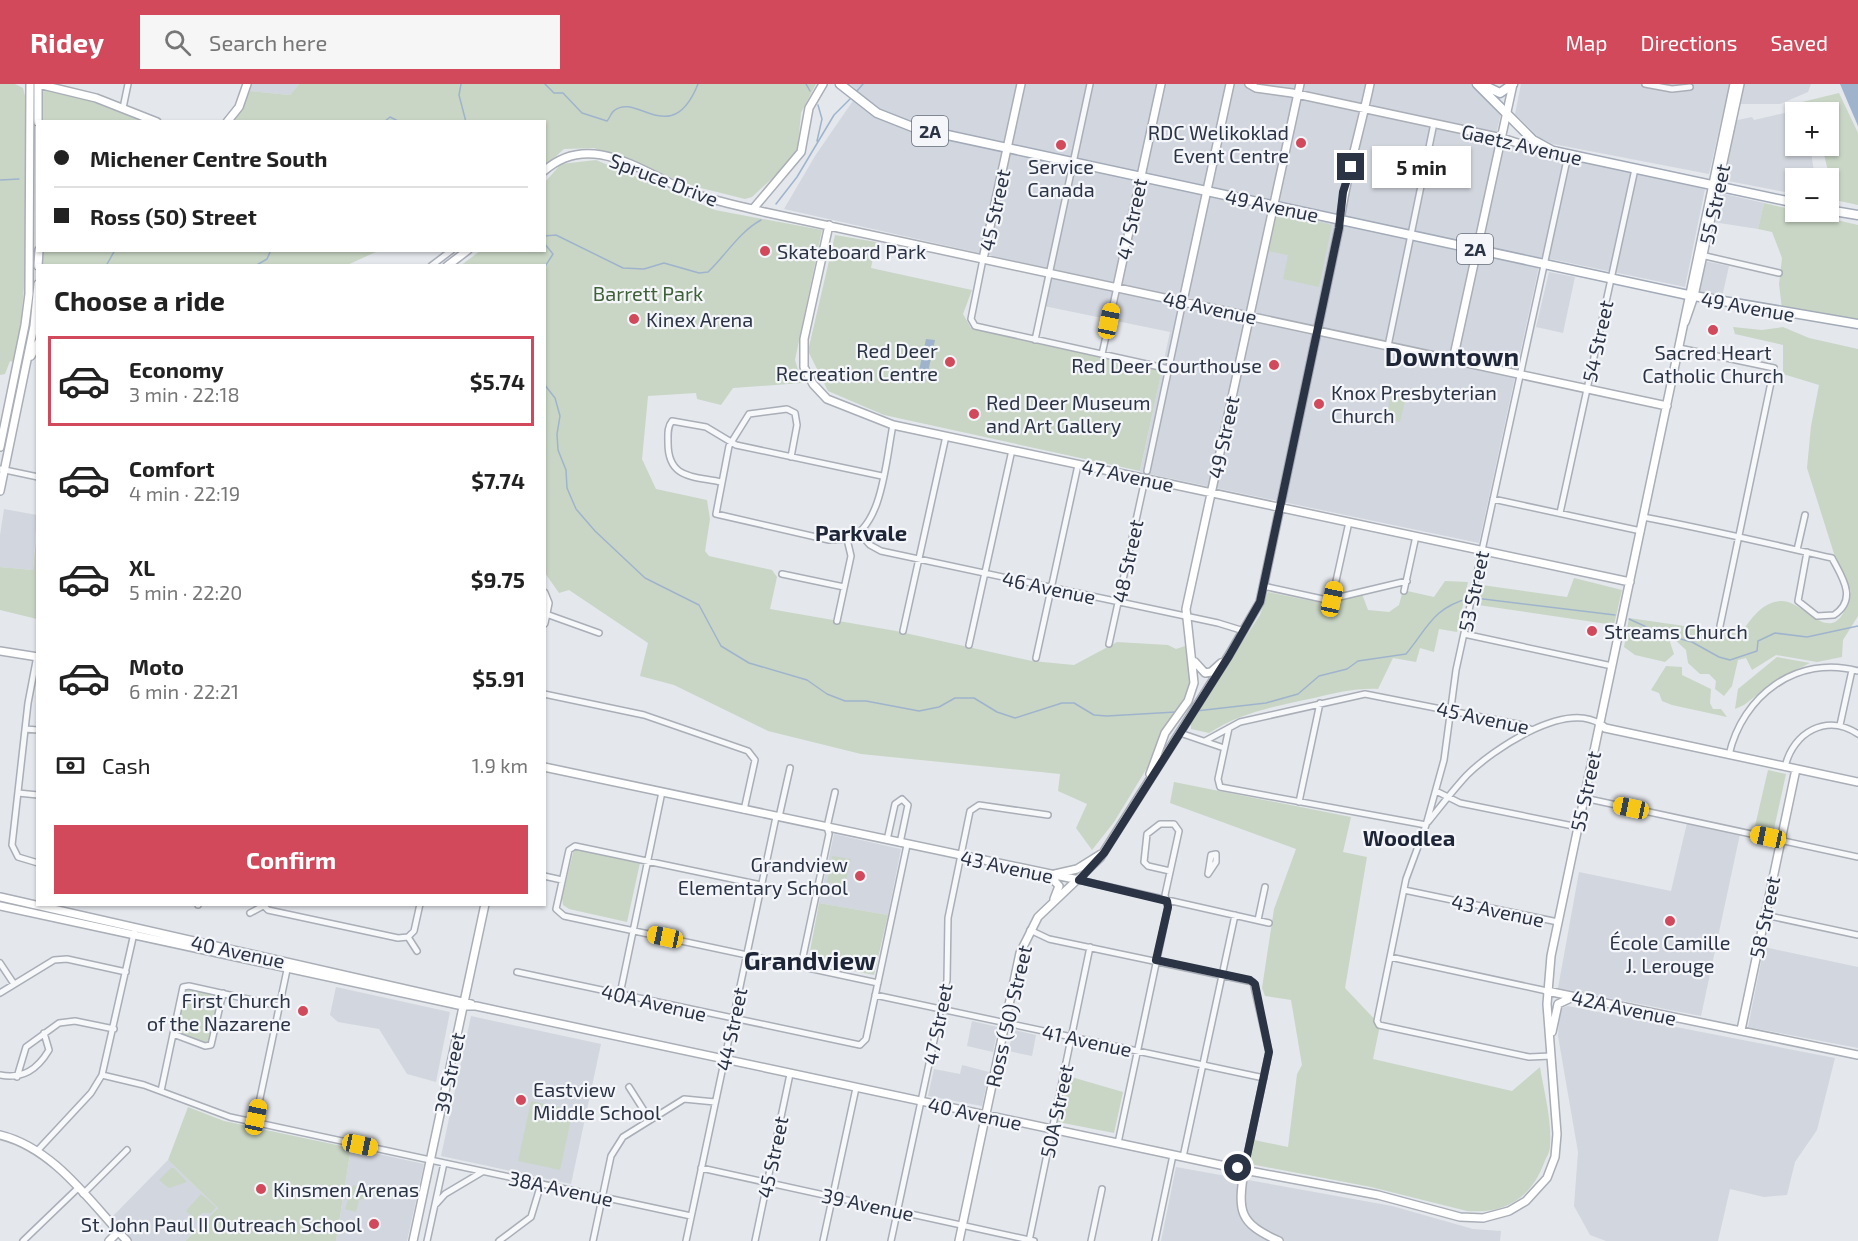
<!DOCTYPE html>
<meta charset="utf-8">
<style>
:root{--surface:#fff;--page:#f6f6f6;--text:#222;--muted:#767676;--line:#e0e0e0;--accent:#d1495b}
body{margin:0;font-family:"Exo 2",sans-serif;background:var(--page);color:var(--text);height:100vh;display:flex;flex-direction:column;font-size:22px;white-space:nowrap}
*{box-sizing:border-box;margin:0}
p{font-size:20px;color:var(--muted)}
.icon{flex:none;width:33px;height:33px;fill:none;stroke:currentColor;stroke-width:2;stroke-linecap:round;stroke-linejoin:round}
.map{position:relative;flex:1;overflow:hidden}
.side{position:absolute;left:36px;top:180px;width:510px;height:642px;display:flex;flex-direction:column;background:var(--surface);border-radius:0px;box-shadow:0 2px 4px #0004}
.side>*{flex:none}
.banner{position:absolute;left:36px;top:36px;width:510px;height:132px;border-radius:0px;box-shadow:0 2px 4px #0004;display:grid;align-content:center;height:132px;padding:0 18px;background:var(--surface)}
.buttons{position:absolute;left:1785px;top:18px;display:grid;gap:12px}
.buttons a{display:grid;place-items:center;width:54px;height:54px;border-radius:0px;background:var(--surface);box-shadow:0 2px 4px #0004;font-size:30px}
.end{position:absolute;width:27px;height:27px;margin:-14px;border:8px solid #2b3445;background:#fff;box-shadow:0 0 0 3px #fff}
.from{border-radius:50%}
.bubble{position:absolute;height:42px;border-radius:0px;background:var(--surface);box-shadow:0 2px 4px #0004;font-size:20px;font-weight:700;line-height:42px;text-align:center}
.car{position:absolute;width:18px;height:36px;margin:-18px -9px;border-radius:8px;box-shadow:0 0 4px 2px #0007;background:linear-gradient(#f5c518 24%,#345 0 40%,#f5c518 0 76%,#345 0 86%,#f5c518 0)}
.banner b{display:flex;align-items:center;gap:21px;height:57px;font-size:22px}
.banner b+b{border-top:2px solid var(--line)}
.banner i{width:15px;height:15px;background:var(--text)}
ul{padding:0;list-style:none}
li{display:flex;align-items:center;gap:18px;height:90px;margin:0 12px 9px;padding:0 6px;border:3px solid transparent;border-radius:0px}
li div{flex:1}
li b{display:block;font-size:22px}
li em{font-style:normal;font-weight:700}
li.selected{border-color:var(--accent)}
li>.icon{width:54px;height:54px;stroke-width:1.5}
h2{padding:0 18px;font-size:27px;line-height:72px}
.pay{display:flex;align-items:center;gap:15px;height:66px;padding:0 18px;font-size:22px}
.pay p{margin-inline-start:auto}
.action{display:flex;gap:12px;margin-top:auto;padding:12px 18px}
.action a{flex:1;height:69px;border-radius:0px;background:var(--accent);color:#fff;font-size:24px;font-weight:700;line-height:69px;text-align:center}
header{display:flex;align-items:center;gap:36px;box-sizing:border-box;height:84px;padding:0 30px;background:var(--accent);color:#fff}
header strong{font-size:28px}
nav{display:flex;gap:33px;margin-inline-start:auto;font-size:21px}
.search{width:420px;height:54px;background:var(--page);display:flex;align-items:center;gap:15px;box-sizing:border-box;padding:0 21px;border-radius:0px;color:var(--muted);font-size:22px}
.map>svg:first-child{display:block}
.built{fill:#d2d6de}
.green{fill:#c9d6c5}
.water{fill:#9fb4cc}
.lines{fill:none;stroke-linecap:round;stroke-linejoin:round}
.stream{stroke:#9fb4cc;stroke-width:1.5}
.street-casing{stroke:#a9aeb7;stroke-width:8}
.secondary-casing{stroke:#a9aeb7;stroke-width:10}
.primary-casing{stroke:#a3abb8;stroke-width:11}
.street{stroke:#f7f8fa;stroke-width:5}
.secondary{stroke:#fff;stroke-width:7}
.primary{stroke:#fff;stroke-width:8}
.route{stroke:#2b3445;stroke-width:8}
.poi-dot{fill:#d1495b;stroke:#f4f6f9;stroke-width:2}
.labels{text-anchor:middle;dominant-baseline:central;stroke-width:4.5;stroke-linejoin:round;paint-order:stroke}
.shield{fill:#f4f6f9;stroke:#676e7b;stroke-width:1.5}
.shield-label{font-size:18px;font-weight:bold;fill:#2b3445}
.poi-label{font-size:20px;fill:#2b3445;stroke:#f4f6f9;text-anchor:start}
.street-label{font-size:20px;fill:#2b3445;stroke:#f4f6f9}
.park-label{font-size:20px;fill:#3f6138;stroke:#f4f6f9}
.quarter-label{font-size:22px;font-weight:bold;fill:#1d2536;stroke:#f4f6f9}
.district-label{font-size:26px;font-weight:bold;fill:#1d2536;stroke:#f4f6f9}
</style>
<header>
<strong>Ridey</strong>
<div class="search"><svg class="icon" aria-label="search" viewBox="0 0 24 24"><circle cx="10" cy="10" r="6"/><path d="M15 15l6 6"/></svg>Search here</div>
<nav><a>Map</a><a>Directions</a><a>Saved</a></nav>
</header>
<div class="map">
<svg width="1858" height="1157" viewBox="0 0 1858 1157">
<rect width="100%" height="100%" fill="#e4e7ec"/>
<path class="built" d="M251,0H299L290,11L250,7Z
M850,0H1473L1501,29L1494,59L1705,105L1685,203L1541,173L1479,459L1140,388L1170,248L1039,221L1046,184L784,125L815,72L859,8Z
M1521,0H1811L1808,8L1780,20H1725L1709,90L1553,60L1540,54L1515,30Z
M1802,25L1803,28H1796V62H1810L1815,94H1796L1795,110L1728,97L1726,84L1733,37L1752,33L1754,36Z
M1720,109L1764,119L1758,145L1713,138Z
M1704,177L1729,182L1722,213L1699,208Z
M1549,188L1575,193L1563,249L1536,243Z
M4,425L37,431L33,486L0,483V451Z
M1687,739L1740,750L1701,932L1558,904L1579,788L1671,807Z
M834,750L901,765L888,831L819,819Z
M1764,863L1858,883V964L1748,943Z
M336,903L450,928L436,998L407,990L379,945L338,938L330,931Z
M1568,922L1835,974L1817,1046L1795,1078L1787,1111L1764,1113L1730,1105L1718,1157H1606L1590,1151L1574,1122L1578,1068L1558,952L1559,932L1562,924Z
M471,932L601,960L571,1100L441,1072Z
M972,937L998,943L993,968L967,962Z
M1014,946L1036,951L1032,972L1008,967Z
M962,981L989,988L982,1022L928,1012L934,985L960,990Z
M351,1064L424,1080L407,1157H336Z
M168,1076L218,1124L185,1157H132L111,1134Z
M1176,1083L1392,1122L1473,1145L1501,1147L1500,1157H1161Z"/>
<path class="green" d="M0,0H15L23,4L25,12C25,101 32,191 14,278L10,277L5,290L0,291Z
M299,0H816L801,29L798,61L794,74L752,113L745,115L693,102L594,64L564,65L545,82L544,38H232L250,7L290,11Z
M48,5L95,17L147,37H42L41,9Z
M1839,9L1858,49V121L1835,116L1822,62H1828V28H1806L1802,18Z
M596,76L715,126L822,146L795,276L802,299L733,304L721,321L697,315L696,309L648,312L642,375L656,405L707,416L710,435L705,467L709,472L772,486L777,493L770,525L896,547L1032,577L1074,581L1117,558L1168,561L1176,565L1185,562L1190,597L1187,609L1159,653L1147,684L1114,738L1092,766L1076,744L1087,720L1058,707L1060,690L861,670L768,647L674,601L640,592L648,559L569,506L559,509L545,489L544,182H460L480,167L544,166L545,98L561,80Z
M1764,119L1858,141V237L1782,225L1779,200L1782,174L1772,148L1758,145Z
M1277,128L1332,141L1319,203L1283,195L1288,171L1267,167L1275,130Z
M835,151L876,158L871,184L972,206L963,230L971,244L1162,286L1140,387L884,331L828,307L808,267Z
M42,166L378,167L345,182H42Z
M1733,243L1762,246L1783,243L1809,254L1858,265V532L1843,556L1842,573L1817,578L1776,571L1752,586L1746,574L1738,576L1732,602L1724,612L1715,605L1716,597L1709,590H1700L1688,579L1686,566L1673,554L1669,555L1674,570L1665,578L1635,571L1624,563L1629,534L1719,547L1744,545C1753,532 1764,518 1781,517C1807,516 1835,574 1851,507L1836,476L1807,384L1811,342L1819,301L1783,290V261L1735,250Z
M1391,310L1406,313L1400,338L1386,335Z
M37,445L38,534L37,535L0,526V483L33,486Z
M1574,494L1622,506L1614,541L1478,521L1475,500L1567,513Z
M1445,497L1468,498L1457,548L1439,545L1434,568L1420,564L1416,578L1393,574L1378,605C1355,604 1336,609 1314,614C1276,622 1242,628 1209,649L1191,645V636L1260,531L1268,508L1327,520L1362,510L1368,526L1389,528L1399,521L1403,506L1434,513Z
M1777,573L1810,579L1779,594L1744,621L1735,625L1738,605Z
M1666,582L1682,583V591L1711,605L1710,619L1713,625H1721L1727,633L1672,621L1662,617L1659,609L1651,606Z
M1768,686L1786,690L1774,745L1755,742Z
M1174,698L1351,733L1343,768L1367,773L1345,904L1380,941L1373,975L1512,1007L1540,983C1544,1008 1552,1036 1550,1062C1550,1068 1546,1074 1544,1079C1531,1114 1505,1130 1467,1127L1371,1103L1250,1080L1254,1056L1288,1063L1297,990L1302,981L1291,916L1265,912L1262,904L1274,825L1296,765L1170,719Z
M574,765L640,779L627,838L569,825L563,821L562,814Z
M832,772L851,775L845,801L827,798Z
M819,819L888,831L874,891L808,878Z
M183,903L223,909L211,961L173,950Z
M1068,992L1123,1008L1114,1049L1058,1038Z
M531,1017L573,1026L560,1086L518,1077Z
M188,1023L224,1037L351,1064L336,1157H185L218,1124L168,1076Z
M171,1084H174L187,1098L169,1104L159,1096Z
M353,1101L372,1107L371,1113L359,1116L356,1128L345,1125Z
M201,1110L216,1123L211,1129H202L196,1136L186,1127Z"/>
<path class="water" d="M1840,0H1858V42Z
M926,255L935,256L928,288L919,286Z"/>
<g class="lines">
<path class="stream" d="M461,0L459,11L466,38
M545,0L554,9H563L582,29L607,37C610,34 611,28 615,26C637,9 672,65 698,0
M806,0L810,7
M856,8L863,0
M384,38L390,33L400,38
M402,38H411
M817,57L822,35L818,21
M0,96L19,95
M776,120L797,93L834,31L851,14
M544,152L556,151L623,184L644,185L664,179L699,189L708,188C726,171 739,148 761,136
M544,159L553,170L544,184
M106,182L115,166
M255,182L267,175L271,166
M544,300L555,314L560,332L557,350L558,366L566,386L567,404L576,425L595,447L645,494L699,521L721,562L749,579L807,596L827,610L845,617H866L919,627L939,623L955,614H974L997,628L1015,634L1062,619H1074L1094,631L1107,632L1176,628
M1475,514L1615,531
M1629,535L1662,550L1692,558L1719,573L1730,576L1757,567L1758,557L1775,549L1807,553L1858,542
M1196,627L1266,619L1298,610L1319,592L1347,585L1358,577L1406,570C1428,544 1432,524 1470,514"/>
<g class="street-casing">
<path id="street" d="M1645,0L1672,5L1690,3
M123,24L128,0
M1701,171L1779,189
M983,175L971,235L975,242L1169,285
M431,182L452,166
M1035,256L1090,0
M1388,262L1434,39
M1679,264L1774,284L1720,542
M1102,270L1117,203
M791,373L797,341L795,329L787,325L749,330L729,362L716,430L829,456L847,455
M0,385L38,393
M1147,387L1183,217
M721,398C693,392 668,395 668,359C668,351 667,343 672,337L706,343L736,361L882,392
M1493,415L1641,447
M1560,429L1635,85
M1643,433C1707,445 1770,460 1832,474C1842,493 1858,515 1834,531L1817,532L1798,517L1807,468
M860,450L870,461L881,467L1218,539L1244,547
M1797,466L1805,431
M782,490L844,503
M1263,502L1327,516L1407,497
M1404,507L1416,452
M1332,515L1349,438
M546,530L599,549
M837,537L851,472L847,455C883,444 886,374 893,341
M903,547L946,352
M1464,550L1612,582
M1109,560L1145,395
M969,561L1012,366
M37,572L28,619L12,761L18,773L38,779
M1036,574L1078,381
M544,610L644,631L748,667L755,676L744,726
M1840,641L1852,586
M1229,644L1218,695L1220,703L1426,741
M25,645L38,646
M1180,649L1224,664
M1205,657L1240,638L1365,610L1522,641L1532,646
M1729,671C1742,612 1797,570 1858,587
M1785,683C1793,648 1827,629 1858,650
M1436,707L1460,719L1578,743
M18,709L38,711
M1584,714L1858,773
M1299,718L1320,619
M779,733L790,684
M1428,738C1441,722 1453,706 1467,691C1492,666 1564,617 1600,640
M887,756L895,720L902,715L908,721L900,759
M1216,770V778L1208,790L1211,771Z
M544,792L562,796
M1079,796L1269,839
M761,801L575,762L569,766L556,825L564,832L878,899
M1404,806L1558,838
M198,820V821
M262,820L268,826L398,854L408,853
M250,829L263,822
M1765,831L1858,851
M1258,836L1265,803
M1030,846L1049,855L1253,898L1269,968L1244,1086
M408,853L414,847L420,820
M408,853L417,867
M1390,873L1547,907
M0,879L14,900
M801,882L829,750L827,743L835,708
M517,888L860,961L866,955L907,761
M0,909L54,876L67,875L126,888
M620,910L662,708
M875,911L1264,994
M173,950L205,962L211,961L223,909
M1551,972L1529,973L1379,941L1377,937L1406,795L1426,741L1444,676L1456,586L1568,71
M0,991C23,995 37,986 49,966L44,949
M102,991L144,1001L230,1033L691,1132
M17,993L26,963L59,939L75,937L114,945
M629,1003L650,1036
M161,1007L183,903L189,902L279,922
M255,1038L288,881
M1118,1059L1168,823L1165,811L1179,747L1174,740H1160L1147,750L1144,778L1148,782L1170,787
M38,1066L91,1009L102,991L135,845
M1183,1073L1235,831
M701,1084L1034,1157
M83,1110L127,1066
M436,1120L445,1110L482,1088
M23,1157L77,1105
M427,1157L444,1079
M499,1157L531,1133L541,1100
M593,1157L611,1072L623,1053L684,1015L715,1018
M686,1157L776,733
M755,1157L790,990
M823,1157L856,1004
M891,1157L947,896L948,834L970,727L979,721L1048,731
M1029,1157L1090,863
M1091,1157L1102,1105
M1155,1157L1173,1071"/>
</g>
<g class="secondary-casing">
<path id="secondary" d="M38,0L96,14L157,38
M38,0V38
M1249,0L1256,4L1292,9L1502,54L1536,65L1543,63
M227,38L239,23L247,0
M544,87C591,45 644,90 692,109C715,117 740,122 764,128L1667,322
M753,125L801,68L809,24L823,0
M829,141L804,255V283L813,300L827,315L893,341L1630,498
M983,175L1021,0
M38,182L39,166
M447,182L468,166
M1117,203L1161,0
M1183,217L1230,0
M1685,238L1694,212L1740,0
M31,272L38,259
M1453,276L1513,0
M0,363L25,241L29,210L30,0
M0,407L34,242L38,200
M544,509L548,519L544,539
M0,567L38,573
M1195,578L1205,589L1211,588L1221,579
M1600,640L1605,644L1858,698
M544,683L1079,796
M1150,690L1165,649L1188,617L1194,599L1186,525L1300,0
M1055,790L1077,785L1101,770
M1050,792L1059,802L1054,815
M0,813L471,920
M0,822L463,922H476L1244,1086L1378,1111L1460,1133L1483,1134L1509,1127L1526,1117L1547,1094L1555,1073L1557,1050L1547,920L1551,872L1734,0
M1547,907L1858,971
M1741,946L1796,685
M1552,948L1558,920L1573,913
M0,1051C54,1064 90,1118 127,1157
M1244,1086C1238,1127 1238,1139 1279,1157
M109,1157L118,1148
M413,1157L485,820
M959,1157L1020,869L1038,833L1100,774L1229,571L1260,518L1339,144C1345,95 1360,48 1370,0"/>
</g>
<g class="primary-casing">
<path id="primary" d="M840,0L877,29L915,44L1688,211L1858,240
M1477,0L1533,56L1553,67L1796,119
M1481,0L1500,9L1513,0
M1828,126L1858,131"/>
</g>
<use href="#street" class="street"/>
<use href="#secondary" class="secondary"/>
<use href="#primary" class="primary"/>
</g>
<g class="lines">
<path class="route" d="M1238,1084L1244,1086L1269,968L1255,900L1250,896L1156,876L1168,823L1167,817L1079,796L1104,769L1229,572L1260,518L1339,144L1343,108L1351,83"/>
</g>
<g class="poi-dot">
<circle cx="1301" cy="59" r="6"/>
<circle cx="1061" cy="61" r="6"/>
<circle cx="765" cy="167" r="6"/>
<circle cx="634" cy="235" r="6"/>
<circle cx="1713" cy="246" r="6"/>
<circle cx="950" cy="278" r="6"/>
<circle cx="1274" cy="281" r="6"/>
<circle cx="1319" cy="320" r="6"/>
<circle cx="974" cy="330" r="6"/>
<circle cx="1592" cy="547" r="6"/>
<circle cx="860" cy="792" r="6"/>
<circle cx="1670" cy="837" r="6"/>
<circle cx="303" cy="927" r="6"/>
<circle cx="521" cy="1016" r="6"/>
<circle cx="261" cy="1105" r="6"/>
<circle cx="374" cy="1140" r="6"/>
</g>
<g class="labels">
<g class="shield">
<rect x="912" y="32" width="36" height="30" rx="4.5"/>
<rect x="1457" y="150" width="36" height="30" rx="4.5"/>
</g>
<g class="shield-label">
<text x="930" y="47">2A</text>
<text x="1475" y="165">2A</text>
</g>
<g class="poi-label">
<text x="1289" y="48" text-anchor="end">RDC Welikoklad<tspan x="1289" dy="23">Event Centre</tspan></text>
<text x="1061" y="82" text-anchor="middle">Service<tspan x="1061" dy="23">Canada</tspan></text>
<text x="777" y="167">Skateboard Park</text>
<text x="646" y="235">Kinex Arena</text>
<text x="938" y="266" text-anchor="end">Red Deer<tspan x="938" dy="23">Recreation Centre</tspan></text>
<text x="1713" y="268" text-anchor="middle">Sacred Heart<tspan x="1713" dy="23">Catholic Church</tspan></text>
<text x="1262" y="281" text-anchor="end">Red Deer Courthouse</text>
<text x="1331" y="308">Knox Presbyterian<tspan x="1331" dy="23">Church</tspan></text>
<text x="986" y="318">Red Deer Museum<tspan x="986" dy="23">and Art Gallery</tspan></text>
<text x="1604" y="547">Streams Church</text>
<text x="848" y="780" text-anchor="end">Grandview<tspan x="848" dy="23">Elementary School</tspan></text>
<text x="1670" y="858" text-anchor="middle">École Camille<tspan x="1670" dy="23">J. Lerouge</tspan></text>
<text x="291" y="916" text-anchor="end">First Church<tspan x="291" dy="23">of the Nazarene</tspan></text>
<text x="533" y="1005">Eastview<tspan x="533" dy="23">Middle School</tspan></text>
<text x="273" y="1105">Kinsmen Arenas</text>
<text x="362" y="1140" text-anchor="end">St. John Paul II Outreach School</text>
</g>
<g class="street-label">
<text transform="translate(1522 60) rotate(13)">Gaetz Avenue</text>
<text transform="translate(664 95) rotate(21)">Spruce Drive</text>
<text transform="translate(1714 120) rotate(-78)">55 Street</text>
<text transform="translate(1272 121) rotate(12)">49 Avenue</text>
<text transform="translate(994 126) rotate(-78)">45 Street</text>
<text transform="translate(1131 135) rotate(-78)">47 Street</text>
<text transform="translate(1748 222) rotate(10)">49 Avenue</text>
<text transform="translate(1210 223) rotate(12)">48 Avenue</text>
<text transform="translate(1597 257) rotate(-78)">54 Street</text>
<text transform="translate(1223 353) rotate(-78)">49 Street</text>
<text transform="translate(1128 391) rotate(12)">47 Avenue</text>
<text transform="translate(1127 477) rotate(-78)">48 Street</text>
<text transform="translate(1049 503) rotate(12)">46 Avenue</text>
<text transform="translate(1473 507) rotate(-78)">53 Street</text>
<text transform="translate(1483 633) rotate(12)">45 Avenue</text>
<text transform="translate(1585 707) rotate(-78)">55 Street</text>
<text transform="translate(1007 782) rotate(12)">43 Avenue</text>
<text transform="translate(1498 826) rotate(12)">43 Avenue</text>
<text transform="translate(1764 833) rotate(-78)">58 Street</text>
<text transform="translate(238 867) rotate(12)">40 Avenue</text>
<text transform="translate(654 918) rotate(13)">40A Avenue</text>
<text transform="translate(1624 923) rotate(12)">42A Avenue</text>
<text transform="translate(1008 932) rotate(-77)">Ross (50) Street</text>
<text transform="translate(937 940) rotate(-79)">47 Street</text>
<text transform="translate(731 945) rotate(-78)">44 Street</text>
<text transform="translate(1087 956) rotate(12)">41 Avenue</text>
<text transform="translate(449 989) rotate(-78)">39 Street</text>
<text transform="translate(1056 1027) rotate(-78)">50A Street</text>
<text transform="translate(975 1029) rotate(12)">40 Avenue</text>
<text transform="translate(772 1073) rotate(-78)">45 Street</text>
<text transform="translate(561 1104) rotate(12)">38A Avenue</text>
<text transform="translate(868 1120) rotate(12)">39 Avenue</text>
</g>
<g class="park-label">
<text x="648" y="209">Barrett Park</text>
</g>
<g class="quarter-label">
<text x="861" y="448">Parkvale</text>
<text x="1409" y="753">Woodlea</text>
</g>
<g class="district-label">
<text x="1452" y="271">Downtown</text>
<text x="810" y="875">Grandview</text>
</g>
</g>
</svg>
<div class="buttons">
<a>+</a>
<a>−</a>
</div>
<i class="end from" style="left:1238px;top:1084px"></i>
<i class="end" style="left:1351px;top:83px"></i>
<div class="bubble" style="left:1372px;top:62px;width:99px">5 min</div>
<i class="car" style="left:1109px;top:237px;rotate:12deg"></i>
<i class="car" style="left:1332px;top:515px;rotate:12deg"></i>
<i class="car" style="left:1631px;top:724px;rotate:282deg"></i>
<i class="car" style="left:1768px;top:753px;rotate:282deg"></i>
<i class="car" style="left:665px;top:853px;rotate:282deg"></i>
<i class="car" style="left:256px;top:1033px;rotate:12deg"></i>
<i class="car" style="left:360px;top:1061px;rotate:102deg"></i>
<div class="banner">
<b><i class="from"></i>Michener Centre South</b>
<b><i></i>Ross (50) Street</b>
</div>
<section class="side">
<h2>Choose a ride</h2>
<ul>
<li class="selected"><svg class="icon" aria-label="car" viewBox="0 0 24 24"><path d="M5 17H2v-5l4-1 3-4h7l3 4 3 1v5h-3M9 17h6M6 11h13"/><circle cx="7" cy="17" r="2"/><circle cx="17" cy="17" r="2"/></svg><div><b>Economy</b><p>3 min · 22:18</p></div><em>$5.74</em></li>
<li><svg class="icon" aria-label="car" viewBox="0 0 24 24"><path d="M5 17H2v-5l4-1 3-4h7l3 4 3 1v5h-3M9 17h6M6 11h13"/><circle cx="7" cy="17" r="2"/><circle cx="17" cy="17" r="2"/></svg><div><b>Comfort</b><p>4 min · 22:19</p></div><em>$7.74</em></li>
<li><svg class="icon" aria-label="car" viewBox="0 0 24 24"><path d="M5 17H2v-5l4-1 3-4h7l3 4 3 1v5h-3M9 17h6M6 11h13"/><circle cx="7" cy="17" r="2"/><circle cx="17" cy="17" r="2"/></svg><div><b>XL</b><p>5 min · 22:20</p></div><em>$9.75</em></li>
<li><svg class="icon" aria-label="car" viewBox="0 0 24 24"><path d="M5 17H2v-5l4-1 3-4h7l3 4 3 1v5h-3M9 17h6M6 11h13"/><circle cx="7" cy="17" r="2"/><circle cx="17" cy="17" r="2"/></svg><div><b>Moto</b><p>6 min · 22:21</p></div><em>$5.91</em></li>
</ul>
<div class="pay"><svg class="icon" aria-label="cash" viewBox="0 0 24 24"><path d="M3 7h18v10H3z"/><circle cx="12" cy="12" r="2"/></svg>Cash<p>1.9 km</p></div>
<div class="action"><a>Confirm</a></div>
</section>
</div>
